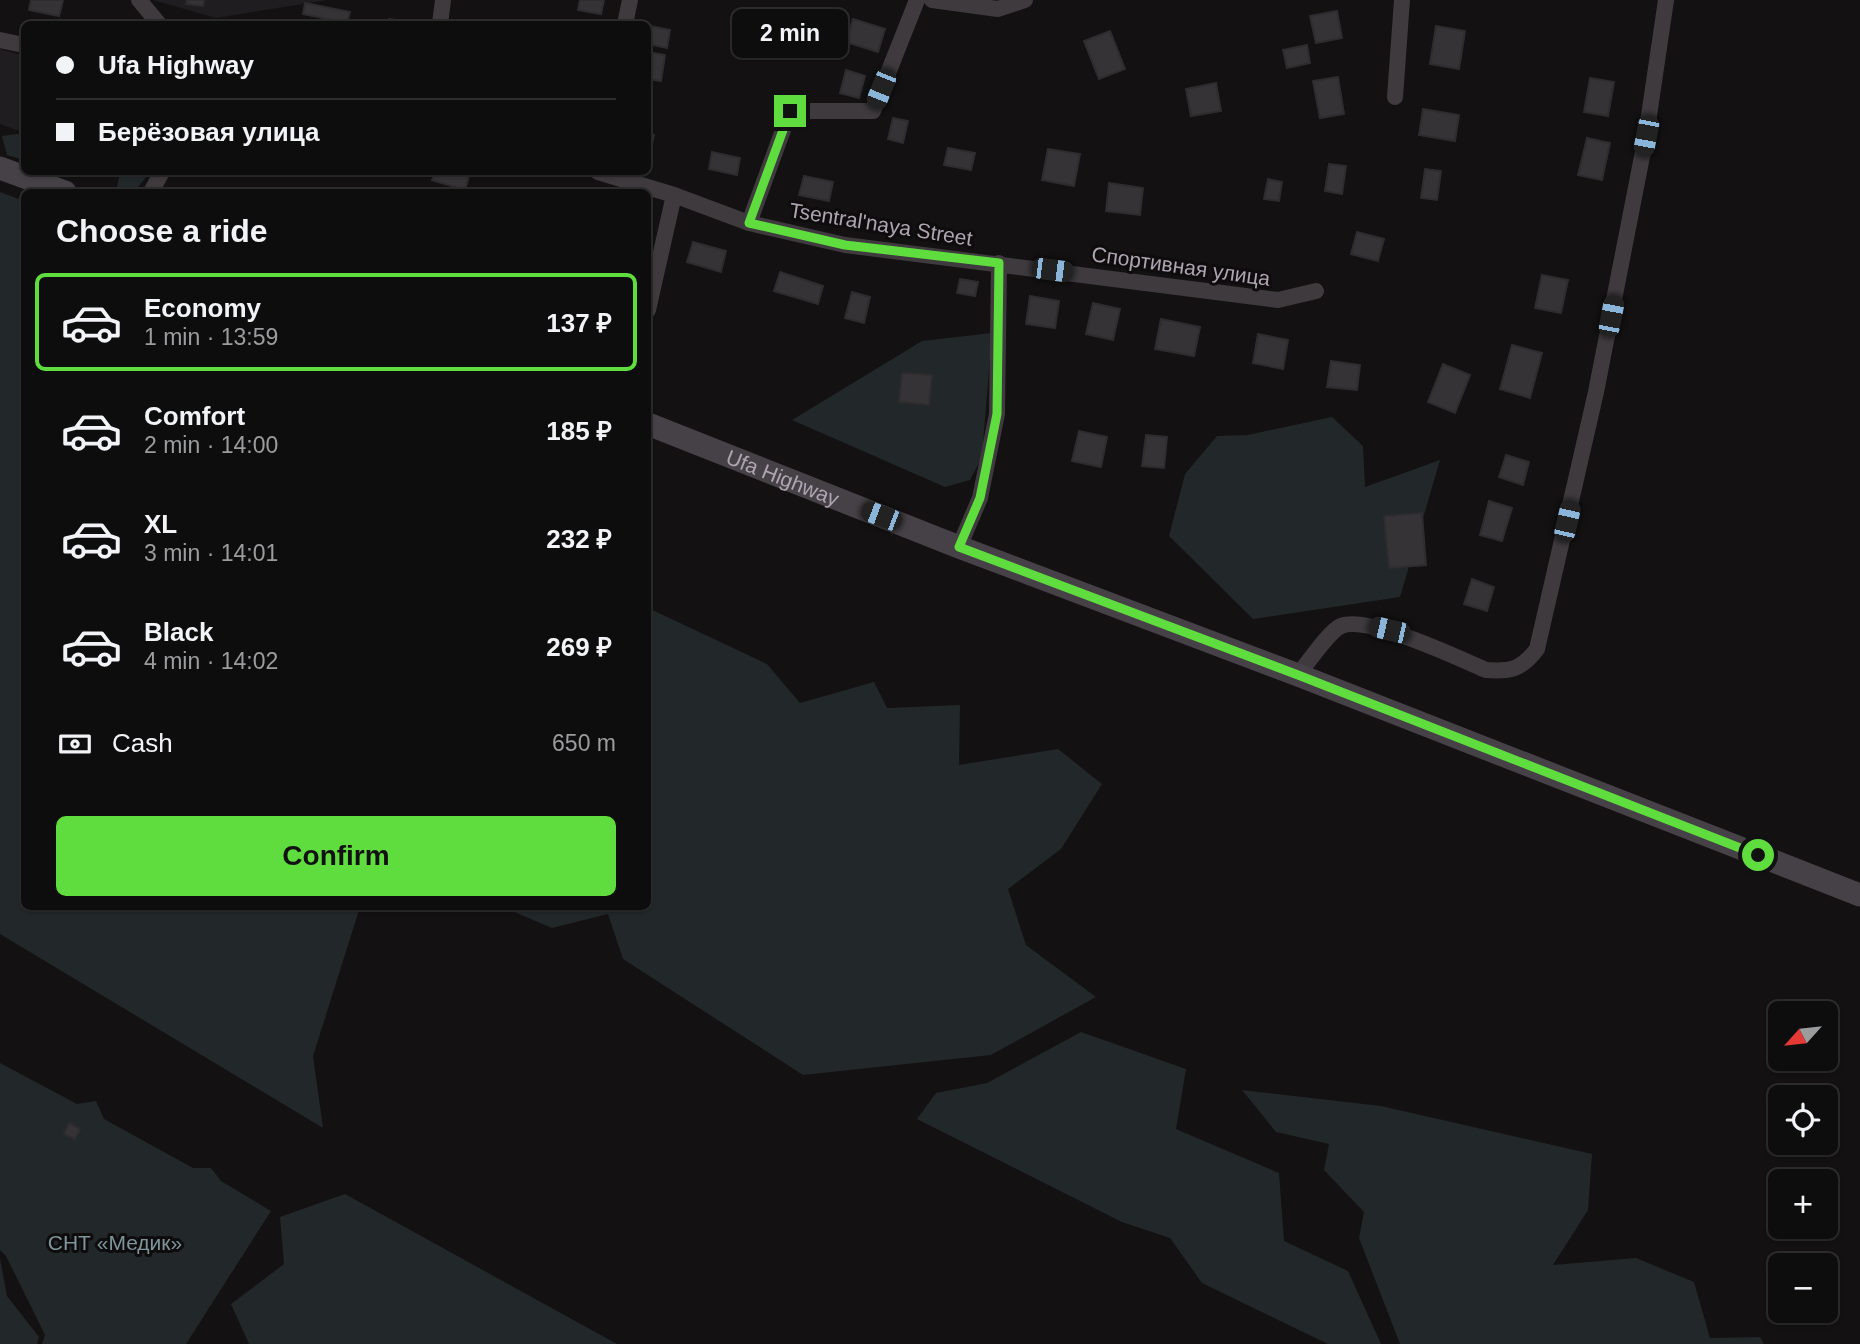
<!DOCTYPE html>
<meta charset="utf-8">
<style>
:root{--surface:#0e0d0e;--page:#1c1b1c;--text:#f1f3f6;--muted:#9b9c9e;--line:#2e2d2e;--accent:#5fdd3f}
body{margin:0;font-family:Helvetica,sans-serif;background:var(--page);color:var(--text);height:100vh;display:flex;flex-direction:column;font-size:26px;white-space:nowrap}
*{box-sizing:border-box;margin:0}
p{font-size:23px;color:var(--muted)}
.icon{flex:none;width:38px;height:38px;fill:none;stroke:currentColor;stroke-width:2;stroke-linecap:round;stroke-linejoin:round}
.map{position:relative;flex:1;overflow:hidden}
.panel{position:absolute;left:21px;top:189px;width:630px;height:721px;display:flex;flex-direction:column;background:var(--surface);border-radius:10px;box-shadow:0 2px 5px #0004,0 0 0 2px var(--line)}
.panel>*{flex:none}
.hud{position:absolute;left:21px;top:21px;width:630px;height:154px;border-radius:10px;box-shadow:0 2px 5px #0004,0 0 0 2px var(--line);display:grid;align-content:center;height:154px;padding:0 35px;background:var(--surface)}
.needle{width:46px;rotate:243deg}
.buttons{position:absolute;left:1768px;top:1001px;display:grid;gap:14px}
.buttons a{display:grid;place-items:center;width:70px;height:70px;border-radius:10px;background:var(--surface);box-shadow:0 2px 5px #0004,0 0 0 2px var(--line);font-size:35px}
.end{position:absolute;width:32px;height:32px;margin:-16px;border:9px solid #5fdd3f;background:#111;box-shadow:0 0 0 4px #111}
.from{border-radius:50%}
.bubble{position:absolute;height:49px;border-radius:10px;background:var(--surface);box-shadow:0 2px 5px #0004,0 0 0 2px var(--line);font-size:23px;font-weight:700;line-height:49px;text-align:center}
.car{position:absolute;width:21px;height:42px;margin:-21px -10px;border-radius:9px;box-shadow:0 0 5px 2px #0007;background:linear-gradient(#222 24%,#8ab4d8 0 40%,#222 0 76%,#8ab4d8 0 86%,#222 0)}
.hud b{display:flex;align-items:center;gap:24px;height:66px;font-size:26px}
.hud b+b{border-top:2px solid var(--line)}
.hud i{width:18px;height:18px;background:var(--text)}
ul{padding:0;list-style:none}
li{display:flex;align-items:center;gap:21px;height:98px;margin:0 14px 10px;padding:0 21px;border:4px solid transparent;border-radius:10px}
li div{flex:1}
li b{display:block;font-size:26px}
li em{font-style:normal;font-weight:700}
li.selected{border-color:var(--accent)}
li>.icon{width:63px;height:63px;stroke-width:1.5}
h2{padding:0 35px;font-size:32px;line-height:84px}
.pay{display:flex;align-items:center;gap:18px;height:77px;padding:0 35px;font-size:26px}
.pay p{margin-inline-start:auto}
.primary-button{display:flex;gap:14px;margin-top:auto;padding:14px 35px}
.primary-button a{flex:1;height:80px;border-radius:10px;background:var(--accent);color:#111;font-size:28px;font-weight:700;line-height:80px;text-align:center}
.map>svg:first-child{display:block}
.built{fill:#1f1d1f}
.green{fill:#22272a}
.building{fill:#363337;stroke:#2e2c2e;stroke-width:2}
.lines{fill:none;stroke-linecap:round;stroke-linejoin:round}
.minor{stroke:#3e3a3e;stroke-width:16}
.secondary{stroke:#464147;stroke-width:23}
.route{stroke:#5fdd3f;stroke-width:9}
.labels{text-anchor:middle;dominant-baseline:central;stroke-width:6;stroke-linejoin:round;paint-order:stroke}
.street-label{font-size:21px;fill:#afa4b2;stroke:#0e0c0d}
.park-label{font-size:21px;fill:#7d959b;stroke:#0e0c0d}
</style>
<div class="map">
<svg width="1860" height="1344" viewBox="0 0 1860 1344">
<rect width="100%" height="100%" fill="#131112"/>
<path class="built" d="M153,0H327L216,18Z
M0,49L24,56V133L0,124Z"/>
<path class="green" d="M24,133V160L7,155L2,136Z
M120,172H150L134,192L117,187Z
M0,192L24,201V906L360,907L313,1056L323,1128L0,934Z
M992,333L982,457L970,480L945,487L792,420L922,341Z
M1332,417L1363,446L1365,487L1440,460L1400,597L1253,619L1169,536L1185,474L1217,436L1248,435Z
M648,608L767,664L800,703L874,682L887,708L960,705L959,765L1058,749L1102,784L1061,849L1008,889L1026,945L1096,997L991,1055L803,1075L623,959L608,914L552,928L503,907L648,906Z
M1081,1032L1186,1069L1176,1129L1279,1173L1284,1241L1348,1271L1381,1344H1328L1202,1283L1170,1238L1122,1222L917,1119L936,1093L987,1083Z
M0,1063L77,1104L96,1101L104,1119L193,1168H211L221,1181L271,1211L186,1344H42L45,1335L6,1256L0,1250Z
M1242,1090L1381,1106L1592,1154L1588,1210L1553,1265L1636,1258L1694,1282L1710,1338L1760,1337L1764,1344H1400L1359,1238L1364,1212L1324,1170L1329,1144L1276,1132Z
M345,1194L617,1344H249L231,1304L284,1264L280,1217Z
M0,1258L7,1296L39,1337L37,1344H0Z"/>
<path class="building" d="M31,0H63L59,16L29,10Z
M187,0H204L203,6L186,4Z
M580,0H604L601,14L578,10Z
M305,3L350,12L347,23L303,14Z
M1337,11L1342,38L1316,43L1310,16Z
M389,19L417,23V24H388Z
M853,19L885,29L878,52L846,42Z
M650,26L670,30L667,48L648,44Z
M1436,26L1465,31L1459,69L1430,64Z
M1110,31L1125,69L1099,79L1084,41Z
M1307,45L1310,63L1287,68L1283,50Z
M648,52L665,55L661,81L648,79Z
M846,70L865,76L859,98L840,93Z
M1338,77L1344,114L1320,118L1313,81Z
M1590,78L1614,82L1608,116L1584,112Z
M1216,83L1221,111L1191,116L1186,89Z
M1423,109L1459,115L1455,141L1419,135Z
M893,118L908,121L903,143L888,139Z
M648,133L654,135L650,154L648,153Z
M1587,138L1610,143L1602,180L1578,175Z
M948,148L975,153L971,170L944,165Z
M1048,149L1080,154L1074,186L1042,180Z
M712,152L740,158L737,175L709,169Z
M1329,164L1346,166L1342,194L1325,191Z
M1425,169L1441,171L1437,200L1421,198Z
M435,172H470L465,190L432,180Z
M804,176L833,182L829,201L799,195Z
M1268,179L1282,182L1279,201L1264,199Z
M1109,183L1143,188L1140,215L1106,211Z
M1357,232L1384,239L1378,261L1351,254Z
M693,242L726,251L721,272L687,262Z
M780,272L823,286L818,304L774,291Z
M1542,275L1568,280L1561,313L1535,308Z
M960,279L978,282L975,296L957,293Z
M852,292L870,297L864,323L845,318Z
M1030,296L1059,301L1055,328L1026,324Z
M1093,303L1120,309L1113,340L1086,334Z
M1161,319L1200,327L1194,356L1155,349Z
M1258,334L1288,340L1283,369L1253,363Z
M1512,345L1542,353L1530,398L1500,389Z
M1331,361L1360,365L1357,390L1327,387Z
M1443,364L1470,375L1455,413L1428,402Z
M902,373L932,375L929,405L899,402Z
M1079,431L1107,437L1101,467L1072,461Z
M1146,435L1167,437L1164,468L1142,466Z
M1506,455L1529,462L1523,485L1499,477Z
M1489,501L1512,508L1502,541L1480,535Z
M1422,513L1426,565L1389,568L1384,516Z
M1472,579L1494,587L1487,611L1464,604Z
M69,1123L80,1129L75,1139L64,1134Z"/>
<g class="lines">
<path class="minor" d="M139,0L159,24
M932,0L998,9L1025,0
M440,24L443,0
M625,24L630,0
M0,40L24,45
M1395,97L1402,0
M598,172L674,195L749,223L845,245L1278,300L1316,291
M151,192L162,172
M749,223L790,111H873L917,0
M648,310L674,195
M959,547L980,498L997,414L999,263
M1298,675C1307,664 1329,631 1341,626C1368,615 1458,658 1486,670C1511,672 1522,669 1537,649L1596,392L1646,136L1666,0"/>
<g class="secondary">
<path d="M0,168L65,192"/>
<path id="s1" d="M648,424L959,547L1298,675L1860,895"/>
</g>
</g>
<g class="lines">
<path class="route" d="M790,111L749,223L845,245L999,263L997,414L980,498L959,547L1298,675L1758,855"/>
</g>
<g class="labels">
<g class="street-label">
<text transform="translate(881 224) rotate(9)">Tsentral'naya Street</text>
<text transform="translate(1181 266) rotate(8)">Спортивная улица</text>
<text stroke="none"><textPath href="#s1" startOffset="145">Ufa Highway</textPath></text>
</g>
<g class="park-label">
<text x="115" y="1242">СНТ «Медик»</text>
</g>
</g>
</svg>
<div class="buttons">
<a><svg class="needle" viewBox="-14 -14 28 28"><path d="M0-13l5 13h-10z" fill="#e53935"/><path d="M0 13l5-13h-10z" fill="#9b9c9e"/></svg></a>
<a><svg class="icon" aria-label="locate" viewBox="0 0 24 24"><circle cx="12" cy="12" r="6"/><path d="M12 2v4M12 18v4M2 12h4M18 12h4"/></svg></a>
<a>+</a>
<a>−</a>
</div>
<i class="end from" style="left:1758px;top:855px"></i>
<i class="end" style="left:790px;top:111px"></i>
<div class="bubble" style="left:732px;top:9px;width:116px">2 min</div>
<i class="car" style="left:881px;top:89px;rotate:202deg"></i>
<i class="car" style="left:1646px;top:136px;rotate:191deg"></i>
<i class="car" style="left:1052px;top:270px;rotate:97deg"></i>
<i class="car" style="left:1611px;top:316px;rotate:11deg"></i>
<i class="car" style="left:881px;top:516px;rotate:291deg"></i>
<i class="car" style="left:1567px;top:521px;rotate:13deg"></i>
<i class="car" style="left:1389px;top:630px;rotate:283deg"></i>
<div class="hud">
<b><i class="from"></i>Ufa Highway</b>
<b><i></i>Берёзовая улица</b>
</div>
<section class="panel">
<h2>Choose a ride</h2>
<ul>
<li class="selected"><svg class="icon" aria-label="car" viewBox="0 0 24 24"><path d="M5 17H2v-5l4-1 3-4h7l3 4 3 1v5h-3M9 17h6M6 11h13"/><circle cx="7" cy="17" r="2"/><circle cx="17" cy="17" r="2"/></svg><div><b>Economy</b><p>1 min · 13:59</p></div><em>137 ₽</em></li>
<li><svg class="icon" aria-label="car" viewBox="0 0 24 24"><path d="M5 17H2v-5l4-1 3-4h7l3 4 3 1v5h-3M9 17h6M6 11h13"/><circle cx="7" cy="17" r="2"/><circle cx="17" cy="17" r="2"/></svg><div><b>Comfort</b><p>2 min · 14:00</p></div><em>185 ₽</em></li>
<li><svg class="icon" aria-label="car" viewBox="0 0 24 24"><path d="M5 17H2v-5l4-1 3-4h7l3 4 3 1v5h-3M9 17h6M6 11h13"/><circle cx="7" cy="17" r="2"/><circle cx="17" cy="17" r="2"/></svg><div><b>XL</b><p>3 min · 14:01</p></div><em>232 ₽</em></li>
<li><svg class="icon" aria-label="car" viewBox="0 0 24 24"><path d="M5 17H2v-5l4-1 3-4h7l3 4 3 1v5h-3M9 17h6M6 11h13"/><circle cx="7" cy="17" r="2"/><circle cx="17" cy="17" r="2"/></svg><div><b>Black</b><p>4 min · 14:02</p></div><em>269 ₽</em></li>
</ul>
<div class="pay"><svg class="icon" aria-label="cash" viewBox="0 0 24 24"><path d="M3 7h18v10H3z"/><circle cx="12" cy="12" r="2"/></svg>Cash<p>650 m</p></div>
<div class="primary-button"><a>Confirm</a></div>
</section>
</div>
